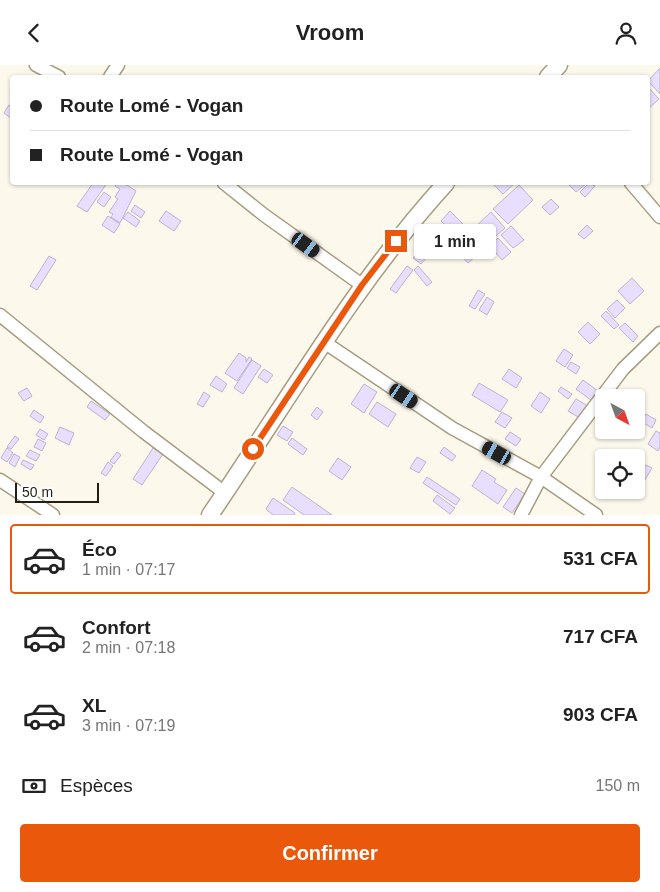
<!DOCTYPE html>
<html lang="fr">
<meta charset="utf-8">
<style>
:root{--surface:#fff;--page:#f2f2f2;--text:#222;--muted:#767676;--line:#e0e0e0;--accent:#ea580c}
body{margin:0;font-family:Helvetica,sans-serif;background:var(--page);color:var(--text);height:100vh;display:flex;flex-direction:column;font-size:19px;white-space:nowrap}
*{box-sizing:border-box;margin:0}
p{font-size:16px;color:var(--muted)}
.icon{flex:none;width:28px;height:28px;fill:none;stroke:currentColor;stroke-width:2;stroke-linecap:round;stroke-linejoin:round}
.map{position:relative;height:450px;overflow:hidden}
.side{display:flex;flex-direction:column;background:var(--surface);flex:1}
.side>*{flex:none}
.banner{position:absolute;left:10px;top:10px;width:640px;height:110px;border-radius:5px;box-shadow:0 1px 4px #0004;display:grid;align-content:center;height:110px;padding:0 20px;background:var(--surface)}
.needle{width:32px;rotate:139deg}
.controls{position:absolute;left:595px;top:324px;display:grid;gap:10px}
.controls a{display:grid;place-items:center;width:50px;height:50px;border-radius:5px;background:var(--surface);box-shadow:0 1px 4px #0004;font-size:25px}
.scale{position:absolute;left:15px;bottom:12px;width:84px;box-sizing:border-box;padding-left:5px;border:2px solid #231e13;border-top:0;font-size:14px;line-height:18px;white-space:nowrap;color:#231e13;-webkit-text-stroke:4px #fff;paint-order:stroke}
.end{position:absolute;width:22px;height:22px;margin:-11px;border:6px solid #ea580c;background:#fff;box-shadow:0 0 0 2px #fff}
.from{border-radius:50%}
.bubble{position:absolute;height:35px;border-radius:5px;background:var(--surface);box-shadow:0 1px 4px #0004;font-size:16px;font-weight:800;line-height:35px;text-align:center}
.car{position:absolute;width:15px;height:30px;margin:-15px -8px;border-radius:6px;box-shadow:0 0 4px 1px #0007;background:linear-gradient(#222 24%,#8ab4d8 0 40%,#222 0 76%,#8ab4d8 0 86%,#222 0)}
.banner b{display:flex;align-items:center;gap:18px;height:48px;font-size:19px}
.banner b+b{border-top:1px solid var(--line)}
.banner i{width:12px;height:12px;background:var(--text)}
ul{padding:9px 0 0;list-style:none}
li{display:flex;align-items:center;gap:15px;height:70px;margin:0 10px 8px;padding:0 10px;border:2px solid transparent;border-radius:5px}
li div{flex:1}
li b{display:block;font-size:19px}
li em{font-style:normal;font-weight:800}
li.selected{border-color:var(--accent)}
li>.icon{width:45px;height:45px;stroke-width:1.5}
.pay{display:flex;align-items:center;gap:12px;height:55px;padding:0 20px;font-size:19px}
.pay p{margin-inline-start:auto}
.action{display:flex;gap:10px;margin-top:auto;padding:10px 20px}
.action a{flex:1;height:58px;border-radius:5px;background:var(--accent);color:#fff;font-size:20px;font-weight:800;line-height:58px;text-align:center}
header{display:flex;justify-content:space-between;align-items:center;height:65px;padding:0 20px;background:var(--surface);font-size:22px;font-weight:800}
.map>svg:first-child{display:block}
.building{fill:#e8defd;stroke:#bdb3d1}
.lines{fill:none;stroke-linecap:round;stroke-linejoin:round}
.minor-casing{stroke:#a89c7f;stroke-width:15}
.major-casing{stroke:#a89c7f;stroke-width:19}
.minor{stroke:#fff;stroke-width:12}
.major{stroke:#fff;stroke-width:16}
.route{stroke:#ea580c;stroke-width:6}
</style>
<header><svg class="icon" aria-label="back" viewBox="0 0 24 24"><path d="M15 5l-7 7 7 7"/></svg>Vroom<svg class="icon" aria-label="person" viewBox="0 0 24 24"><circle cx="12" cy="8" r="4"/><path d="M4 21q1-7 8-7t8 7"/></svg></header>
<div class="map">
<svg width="660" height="450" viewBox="0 0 660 450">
<rect width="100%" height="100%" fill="#fdf8ec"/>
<path class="building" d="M660,3V29L648,16Z
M648,22L659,34L648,44Z
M9,40L12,42V54L4,48Z
M93,118H107L87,147L77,141Z
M118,118H124L136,126L120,158L111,152L113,149L109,147L118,134L115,132L120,124L115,121Z
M492,118H515L503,129Z
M567,118H587L576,127Z
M589,118L595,121L585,132L580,127Z
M519,120L533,135L508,159L493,144Z
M104,127L111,132L104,142L97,137Z
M551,134L559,142L550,150L542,142Z
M135,140L145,147L141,153L131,146Z
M166,146L181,156L174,166L159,156Z
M450,146L468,164L459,174L441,156Z
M128,147L140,156L136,162L123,153Z
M491,147L505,163L486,180L472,165Z
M108,151L120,159L114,168L102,160Z
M587,160L593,166L584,174L578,169Z
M511,161L524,175L513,183L501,170Z
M498,173L511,187L502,195L490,181Z
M476,174L481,179L464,194L459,189Z
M482,178L486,183L468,198L464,194Z
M418,186L427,192L421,199L413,193Z
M49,191L56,195L37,225L30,221Z
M407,201L413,205L396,228L390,224Z
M418,201L432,217L427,221L414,205Z
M632,213L644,226L630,239L618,226Z
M478,225L485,229L475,244L469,241Z
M487,232L494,237L487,250L479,245Z
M617,235L625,243L615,253L607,244Z
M606,246L619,260L614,264L601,251Z
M588,257L600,269L590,279L578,267Z
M625,258L638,271L633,277L619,263Z
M564,284L573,290L565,302L556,296Z
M239,288L246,293V297L249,292L252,294L237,316L225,308Z
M252,295L261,301L243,329L234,323Z
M571,297L580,302L576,309L567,303Z
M264,304L273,310L267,318L258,312Z
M509,304L522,313L516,323L502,314Z
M216,311L227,319L222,327L210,320Z
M583,315L598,326L591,335L576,324Z
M479,318L508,335L500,347L472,330Z
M364,319L377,327L364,348L351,339Z
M561,322L572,329L568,334L558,326Z
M27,323L32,331L24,336L18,328Z
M204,327L210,331L203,342L197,339Z
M540,327L550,334L541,348L531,341Z
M576,334L588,341L580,353L568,346Z
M91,336L110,349L105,355L87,342Z
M377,337L396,349L388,362L369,349Z
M317,342L323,347L317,355L311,350Z
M34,345L44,352L40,358L30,351Z
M502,347L512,353L505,363L495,357Z
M646,349L656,355L652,363L642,357Z
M283,361L293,367L287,376L277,370Z
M60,362L74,368L69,380L55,373Z
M40,364L48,369L44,375L36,370Z
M656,366L660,368V382L658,386L648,379Z
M510,367L521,374L516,381L505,374Z
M15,371L19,374L11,384L7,382Z
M292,373L307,384L303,390L288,379Z
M38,374L46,378L42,386L34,382Z
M444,382L456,391L452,396L440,388Z
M7,383L13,388L7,397L1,393Z
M153,383L163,389L142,420L133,414Z
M30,385L40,390L36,396L26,391Z
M117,387L121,390L114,399L110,396Z
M14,389L20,392L15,402L9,398Z
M417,392L426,397L419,408L410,403Z
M338,393L351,402L342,415L329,406Z
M23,395L34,400L31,405L21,399Z
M108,397L113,401L106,411L101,408Z
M646,400L652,403L643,418L637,414Z
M482,405L496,414L494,417L507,425L498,439L472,421Z
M427,412L460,434L456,440L423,418Z
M292,422L332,450H304L283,435Z
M516,423L525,429L512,448L503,442Z
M437,430L455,443L450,449L433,436Z
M273,433L295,448L294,450H273L266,444Z"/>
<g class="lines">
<g class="minor-casing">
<path id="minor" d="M36,0L59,12
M110,12L118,0
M224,118L264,150L362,220
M631,118L660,152
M0,250L144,367L225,428
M324,277L452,363L541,412L596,450
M0,415L53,450
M521,450L541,412L623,304L660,268"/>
</g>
<g class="major-casing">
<path id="major" d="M548,12L559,0
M210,450C287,337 354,219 446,118"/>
</g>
<use href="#minor" class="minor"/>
<use href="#major" class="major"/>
</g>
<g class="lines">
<path class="route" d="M253,384L362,220L396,176"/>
</g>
</svg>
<div class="controls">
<a><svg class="needle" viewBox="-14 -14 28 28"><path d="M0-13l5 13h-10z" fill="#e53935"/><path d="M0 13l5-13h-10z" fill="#767676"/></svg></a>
<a><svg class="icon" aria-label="locate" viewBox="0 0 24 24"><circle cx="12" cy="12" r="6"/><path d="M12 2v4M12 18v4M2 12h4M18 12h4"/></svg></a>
</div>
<div class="scale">50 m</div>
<i class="end from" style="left:253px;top:384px"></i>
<i class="end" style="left:396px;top:176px"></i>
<div class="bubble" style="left:414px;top:159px;width:82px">1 min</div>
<i class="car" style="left:306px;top:180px;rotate:126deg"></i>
<i class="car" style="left:404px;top:331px;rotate:124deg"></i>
<i class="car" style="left:497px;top:388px;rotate:299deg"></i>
<div class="banner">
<b><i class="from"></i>Route Lomé - Vogan</b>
<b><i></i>Route Lomé - Vogan</b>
</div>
</div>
<section class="side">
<ul>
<li class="selected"><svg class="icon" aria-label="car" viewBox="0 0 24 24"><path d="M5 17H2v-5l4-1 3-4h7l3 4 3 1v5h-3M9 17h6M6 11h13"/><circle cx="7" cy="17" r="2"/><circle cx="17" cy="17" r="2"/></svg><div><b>Éco</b><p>1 min · 07:17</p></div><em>531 CFA</em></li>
<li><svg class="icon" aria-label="car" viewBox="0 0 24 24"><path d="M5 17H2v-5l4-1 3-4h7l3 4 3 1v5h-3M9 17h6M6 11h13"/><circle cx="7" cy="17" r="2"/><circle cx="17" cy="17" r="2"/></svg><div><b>Confort</b><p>2 min · 07:18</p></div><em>717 CFA</em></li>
<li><svg class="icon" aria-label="car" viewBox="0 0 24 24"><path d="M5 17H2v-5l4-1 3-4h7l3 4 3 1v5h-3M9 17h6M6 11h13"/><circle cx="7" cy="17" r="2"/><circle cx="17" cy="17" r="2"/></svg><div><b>XL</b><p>3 min · 07:19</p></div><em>903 CFA</em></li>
</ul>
<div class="pay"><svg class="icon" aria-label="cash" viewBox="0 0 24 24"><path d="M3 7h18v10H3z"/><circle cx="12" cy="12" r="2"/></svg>Espèces<p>150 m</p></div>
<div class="action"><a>Confirmer</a></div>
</section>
